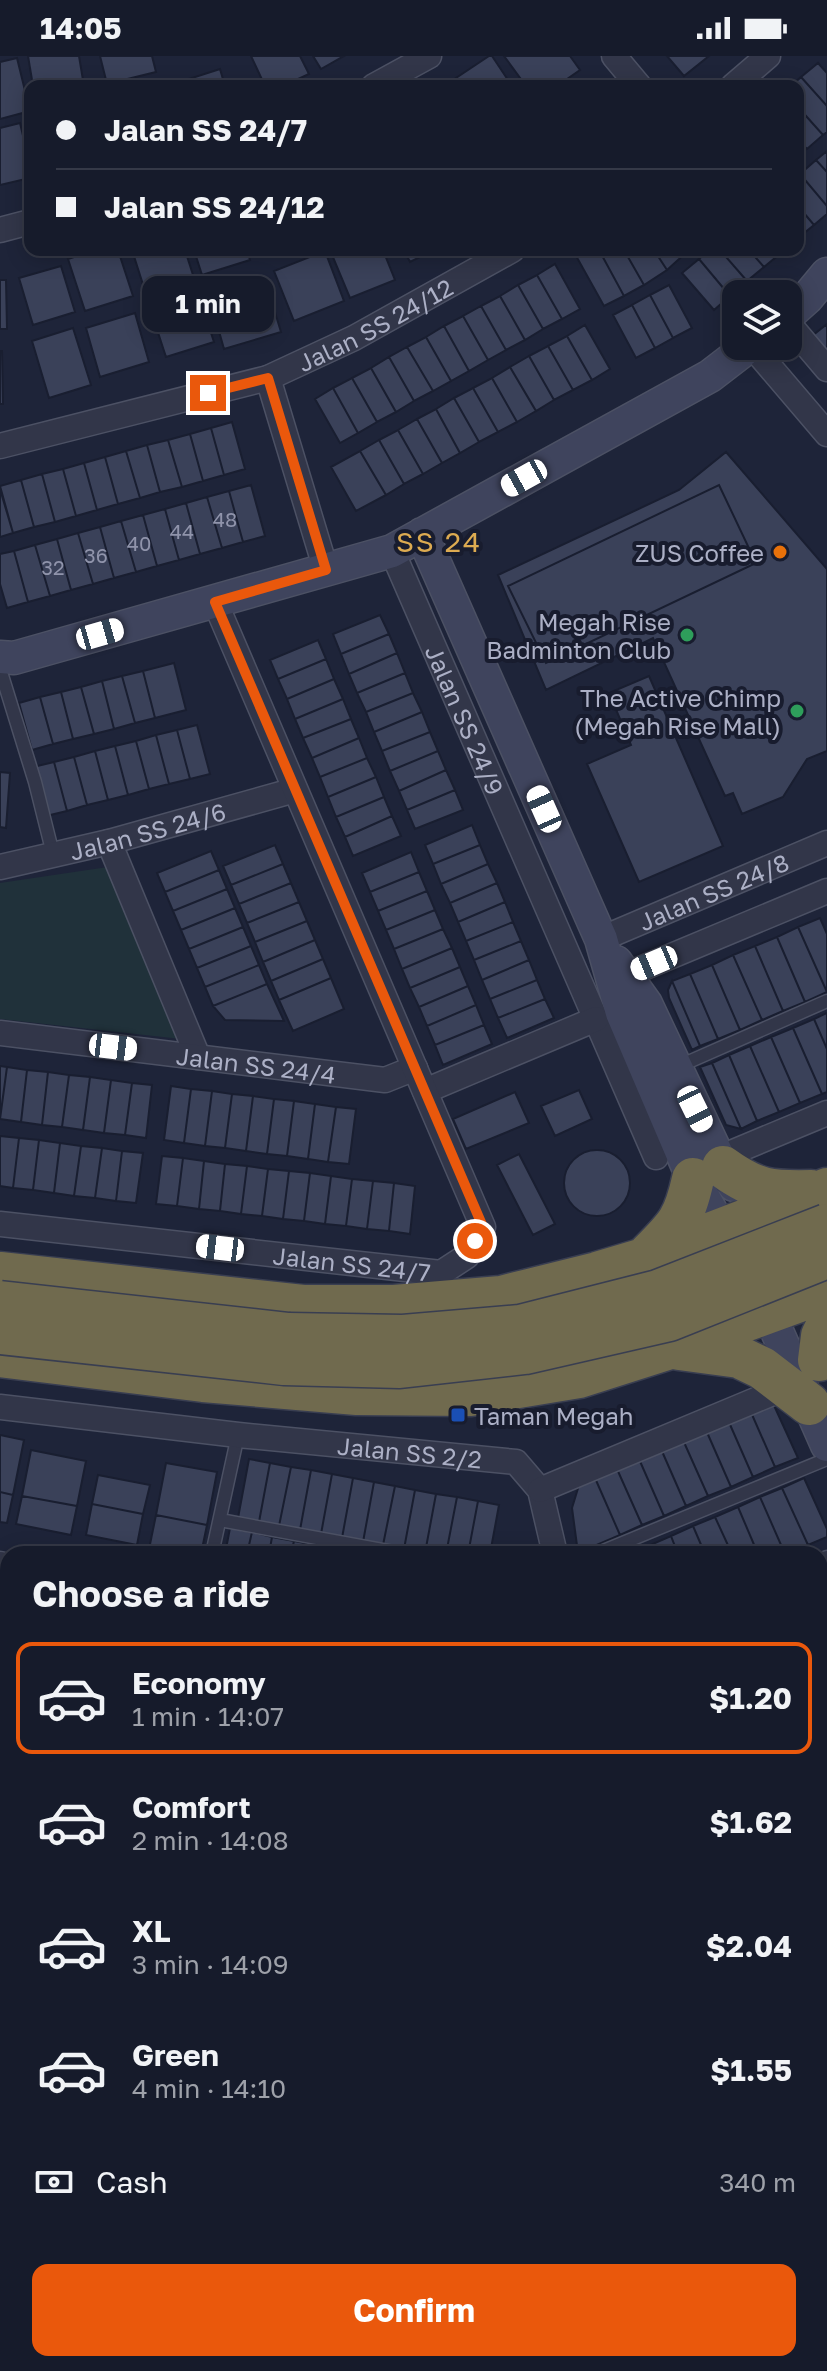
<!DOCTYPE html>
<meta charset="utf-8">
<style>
:root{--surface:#161b2b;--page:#1f2433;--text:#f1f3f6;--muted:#9ea1a9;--line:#353947;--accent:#ea580c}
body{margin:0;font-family:"Golos Text",sans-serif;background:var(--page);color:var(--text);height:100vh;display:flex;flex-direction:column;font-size:30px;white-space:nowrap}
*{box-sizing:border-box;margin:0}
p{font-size:26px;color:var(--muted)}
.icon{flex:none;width:44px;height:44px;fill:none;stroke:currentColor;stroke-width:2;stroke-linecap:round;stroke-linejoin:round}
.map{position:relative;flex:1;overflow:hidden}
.side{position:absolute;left:0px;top:1490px;width:828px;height:826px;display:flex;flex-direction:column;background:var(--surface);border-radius:24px 24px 0 0;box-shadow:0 4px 20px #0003,0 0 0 2px var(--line)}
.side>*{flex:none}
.guide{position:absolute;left:24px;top:24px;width:780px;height:176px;border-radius:16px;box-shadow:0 4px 20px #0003,0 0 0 2px var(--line);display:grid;align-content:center;height:176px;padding:0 32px;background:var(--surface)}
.tools{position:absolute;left:722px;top:224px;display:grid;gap:16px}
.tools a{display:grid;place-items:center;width:80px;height:80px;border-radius:16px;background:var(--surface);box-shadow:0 4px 20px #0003,0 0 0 2px var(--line);font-size:40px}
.end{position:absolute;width:36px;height:36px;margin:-18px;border:10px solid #ea580c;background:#fff;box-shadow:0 0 0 4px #fff}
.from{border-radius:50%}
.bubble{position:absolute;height:56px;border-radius:16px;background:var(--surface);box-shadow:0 4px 20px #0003,0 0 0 2px var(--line);font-size:26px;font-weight:700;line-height:56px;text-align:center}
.car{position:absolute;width:24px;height:48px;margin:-24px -12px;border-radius:10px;box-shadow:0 0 6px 2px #0007;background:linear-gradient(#fff 24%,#345 0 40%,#fff 0 76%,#345 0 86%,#fff 0)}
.guide b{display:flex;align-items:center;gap:28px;height:76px;font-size:30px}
.guide b+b{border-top:2px solid var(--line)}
.guide i{width:20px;height:20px;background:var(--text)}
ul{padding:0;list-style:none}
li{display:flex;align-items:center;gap:24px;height:112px;margin:0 16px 12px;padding:0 16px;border:4px solid transparent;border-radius:16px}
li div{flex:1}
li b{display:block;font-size:30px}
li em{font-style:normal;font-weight:700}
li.on{border-color:var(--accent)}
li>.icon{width:72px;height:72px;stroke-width:1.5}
h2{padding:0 32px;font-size:36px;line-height:96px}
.pay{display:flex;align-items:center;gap:20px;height:88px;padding:0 32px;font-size:30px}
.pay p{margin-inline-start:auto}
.button{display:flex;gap:16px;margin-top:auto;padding:16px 32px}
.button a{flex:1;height:92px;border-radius:16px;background:var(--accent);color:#fff;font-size:32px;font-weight:700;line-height:92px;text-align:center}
.status{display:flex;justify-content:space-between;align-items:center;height:56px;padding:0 40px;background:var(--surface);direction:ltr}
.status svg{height:22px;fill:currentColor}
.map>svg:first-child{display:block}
.green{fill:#20313a}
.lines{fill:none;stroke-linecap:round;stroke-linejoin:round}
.canal{stroke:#2c375e;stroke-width:22}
.building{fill:#3a4159;stroke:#191e30;stroke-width:2}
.lane-casing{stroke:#4c5164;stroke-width:15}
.street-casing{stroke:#4c5164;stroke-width:27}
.secondary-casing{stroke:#4c5164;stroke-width:35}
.highway-casing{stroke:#393e51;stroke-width:45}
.path{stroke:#3b4d55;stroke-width:4;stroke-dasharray:6 6;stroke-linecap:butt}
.lane{stroke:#323649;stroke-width:12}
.street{stroke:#323649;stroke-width:24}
.secondary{stroke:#3f445d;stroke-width:32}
.highway{stroke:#706a4e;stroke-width:42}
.tram{stroke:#535971;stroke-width:2}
.highway-bridge-casing{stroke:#393e51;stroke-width:45;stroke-linecap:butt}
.highway-bridge{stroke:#706a4e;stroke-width:42}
.route{stroke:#ea580c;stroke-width:10}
.food-dot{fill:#e8710a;stroke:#181c2e;stroke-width:3}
.leisure-dot{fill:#2e9e5b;stroke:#181c2e;stroke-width:3}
.transit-dot{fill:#1a4fb4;stroke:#181c2e;stroke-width:3}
.labels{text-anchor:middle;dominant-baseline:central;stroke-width:8;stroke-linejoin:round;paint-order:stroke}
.number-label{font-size:20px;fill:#9094ab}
.street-label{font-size:24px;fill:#acb0c6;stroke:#181c2e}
.poi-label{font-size:24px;fill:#acb0c6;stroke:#181c2e;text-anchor:end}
.quarter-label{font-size:28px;letter-spacing:2px;fill:#ddab51;stroke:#181c2e}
</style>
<div class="status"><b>14:05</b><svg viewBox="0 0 49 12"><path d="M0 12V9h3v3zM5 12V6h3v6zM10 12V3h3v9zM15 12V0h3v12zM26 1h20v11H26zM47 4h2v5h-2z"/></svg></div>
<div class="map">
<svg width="827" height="2315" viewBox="0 0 827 2315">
<rect width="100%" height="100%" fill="#1e2439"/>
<path class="green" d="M108,811L181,983L0,963V827Z"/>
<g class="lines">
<path class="canal" d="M0,1770L8,1772
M820,1943L827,1944"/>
</g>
<path class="building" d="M28,0H79L84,30H33Z
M100,0H152L156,16L107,28Z
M251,0H300L309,18L283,30H265Z
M313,0H344L321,13Z
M489,0H492L512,30H457L453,24Z
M504,0H570L580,14L557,30H526Z
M667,0H709L684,20Z
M17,2L30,55L0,63V6Z
M818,7L827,17V50L801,21Z
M220,13L225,30H167Z
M801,21L827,50V76L823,79L798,51V30H791Z
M798,51L823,79L807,93L798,84Z
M20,67L30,109V122L0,129V72Z
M827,95V116L816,104Z
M816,104L827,116V150L800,118Z
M800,118L827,150V158L814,169L798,150Z
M798,150L814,169L798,182Z
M95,194H118L133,240L85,255L68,203Z
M132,194H185L194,222L146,238Z
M194,194H247L250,204L202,219Z
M330,194H383L395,224L350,242Z
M404,194H434L410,206Z
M582,194H599L624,240L604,250L575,198Z
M599,194H624L644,229L624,240Z
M624,194H654L667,214L644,229Z
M654,194H689L667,214Z
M709,194H720L747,225L730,240L699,203Z
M720,194H749L764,211L747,225Z
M749,194H778L781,197L764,211Z
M325,195L344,245L294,265L274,215Z
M699,203L730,240L714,254L682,217Z
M555,208L580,253L562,263L537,219Z
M61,210L75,256L33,269L19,222Z
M537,219L562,263L543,273L518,229Z
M265,223L281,276L224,293L209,240Z
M0,224H6L7,273H0Z
M518,229L543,273L525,284L500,240Z
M669,229L692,272L673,282L650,239Z
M197,234L214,286L166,301L149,249Z
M650,239L673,282L655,292L632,249Z
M500,240L525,284L506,294L481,250Z
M632,249L655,292L636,302L613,259Z
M481,250L506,294L488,304L463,260Z
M135,257L149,306L100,321L86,272Z
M463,260L488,304L469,315L444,270Z
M827,268V297L812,280Z
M585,269L610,313L592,324L567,280Z
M444,270L469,315L451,325L426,281Z
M73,272L91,329L49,342L32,285Z
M567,280L592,324L573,334L548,290Z
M426,281L451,325L433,335L407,291Z
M548,290L573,334L554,344L529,300Z
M407,291L433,335L414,345L389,301Z
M0,295H2L3,348H0Z
M529,300L554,344L536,355L510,311Z
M389,301L414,345L396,356L371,312Z
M510,311L536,355L517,366L492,322Z
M371,312L396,356L377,366L352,322Z
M352,322L377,366L358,377L333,332Z
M492,322L517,366L498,376L473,332Z
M333,332L358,377L340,387L315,343Z
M473,332L498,376L479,386L454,342Z
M454,342L479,386L460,397L436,353Z
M436,353L460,397L442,407L417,363Z
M417,363L442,407L423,418L398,374Z
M232,366L245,413L224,419L211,372Z
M211,372L224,419L203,425L190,378Z
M398,374L423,418L404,428L379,384Z
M190,378L203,425L182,431L168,384Z
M168,384L182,431L160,436L147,389Z
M379,384L404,428L386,439L360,395Z
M147,389L160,436L140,442L126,395Z
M126,395L140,442L118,448L105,401Z
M360,395L386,439L356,455L331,411Z
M726,396L827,513V695L807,703L783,741L742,758L733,737L725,740L653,582L546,634L498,519L679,434Z
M105,401L118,448L97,454L84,407Z
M84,407L97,454L76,460L63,413Z
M63,413L76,460L55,466L42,418Z
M42,418L55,466L34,471L21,424Z
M21,424L34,471L13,477L0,430Z
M251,429L265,480L243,486L229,435Z
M719,429L756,507L546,607L508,530Z
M0,433L13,477L0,481Z
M229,435L243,486L222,492L207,441Z
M207,441L222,492L200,498L186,447Z
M186,447L200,498L179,504L165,453Z
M165,453L179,504L157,510L143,459Z
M143,459L157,510L136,516L121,465Z
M121,465L136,516L114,522L100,471Z
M100,471L114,522L93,528L78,477Z
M78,477L93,528L71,534L57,483Z
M57,483L71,534L50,540L35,489Z
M35,489L50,540L28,546L14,495Z
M14,495L28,546L7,552L0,528V498Z
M380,559L389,578L341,598L333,578Z
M389,578L397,597L349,618L341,598Z
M318,584L326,603L278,623L270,604Z
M397,597L405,617L357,637L349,618Z
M326,603L334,623L287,643L278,623Z
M174,607L186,654L155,662L143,615Z
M143,615L155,662L135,667L122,620Z
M405,617L413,637L366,656L357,637Z
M122,620L135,667L114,673L102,625Z
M649,620L723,790L639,826L587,708L631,689L609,637Z
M334,623L343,643L295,663L287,643Z
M102,625L114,673L94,678L81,631Z
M81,631L94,678L73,683L61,636Z
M61,636L73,683L53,688L40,641Z
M413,637L422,656L374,676L366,656Z
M40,641L53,688L32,694L19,647Z
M343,643L351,663L303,682L295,663Z
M422,656L430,676L382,695L374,676Z
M351,663L359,682L312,702L303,682Z
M197,669L210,718L190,723L177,674Z
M177,674L190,723L169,728L156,679Z
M430,676L438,695L390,715L382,695Z
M156,679L169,728L149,733L136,685Z
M359,682L367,702L320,721L312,702Z
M136,685L149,733L128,739L115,690Z
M115,690L128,739L108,744L95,695Z
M95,695L108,744L87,749L74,701Z
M438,695L446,714L399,735L390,715Z
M74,701L87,749L67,755L54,706Z
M367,702L376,721L328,741L320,721Z
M54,706L67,755L46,760L33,711Z
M446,714L455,734L407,754L399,735Z
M0,716L10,717L6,772L0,771Z
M376,721L384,741L336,761L328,741Z
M455,734L463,754L415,773L407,754Z
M384,741L392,760L345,781L336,761Z
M392,760L401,780L353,800L345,781Z
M472,769L480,789L433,808L425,789Z
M275,789L283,808L231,829L223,810Z
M480,789L488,808L441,828L433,808Z
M211,795L219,814L165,836L157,817Z
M411,796L419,816L370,836L362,817Z
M283,808L291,827L239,848L231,829Z
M488,808L497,827L450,847L441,828Z
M219,814L227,833L173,855L165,836Z
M419,816L427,835L378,855L370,836Z
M291,827L299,846L247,867L239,848Z
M497,827L505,846L458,866L450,847Z
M227,833L235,852L181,874L173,855Z
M427,835L435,854L386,874L378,855Z
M299,846L307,865L255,886L247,867Z
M505,846L513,866L466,885L458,866Z
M235,852L243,871L189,893L181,874Z
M435,854L443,873L394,893L386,874Z
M820,862L827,878V936L798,871Z
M307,865L315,884L263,906L255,886Z
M513,866L521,885L474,904L466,885Z
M243,871L251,890L197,912L189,893Z
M798,871L827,936L805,946L777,881Z
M443,873L452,892L402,913L394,893Z
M777,881L805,946L783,955L755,890Z
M315,884L323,903L271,925L263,906Z
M521,885L529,904L482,924L474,904Z
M251,890L259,909L205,931L197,912Z
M755,890L783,955L762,964L733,899Z
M452,892L460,911L410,932L402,913Z
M733,899L762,964L740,974L712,909Z
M323,903L331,922L279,944L271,925Z
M529,904L537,924L490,943L482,924Z
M259,909L267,928L213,950L205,931Z
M712,909L740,974L718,983L690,918Z
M460,911L468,930L419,951L410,932Z
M690,918L718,983L700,990L672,925Z
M331,922L344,953L293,975L279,944Z
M537,924L545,943L498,962L490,943Z
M672,925L700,990L692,994L669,942L668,934Z
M267,928L284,965L225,964L213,950Z
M468,930L476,949L427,970L419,951Z
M545,943L554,962L507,982L498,962Z
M476,949L484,969L435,989L427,970Z
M827,957V993L814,963Z
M814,963L827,993V1036L822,1038L793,972Z
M484,969L492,988L443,1009L435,989Z
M793,972L822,1038L800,1047L771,981Z
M771,981L800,1047L779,1056L750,990Z
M750,990L779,1056L757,1065L729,999Z
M729,999L757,1065L741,1073L712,1007Z
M712,1007L741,1073L726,1069L700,1011Z
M0,1010L7,1011L0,1063Z
M7,1011L27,1014L21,1066L0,1063Z
M27,1014L48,1016L42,1069L21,1066Z
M48,1016L69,1019L62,1071L42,1069Z
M69,1019L90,1021L83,1074L62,1071Z
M90,1021L111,1024L104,1077L83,1074Z
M111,1024L132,1027L125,1079L104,1077Z
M132,1027L152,1029L146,1082L125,1079Z
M171,1030L191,1033L184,1087L164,1084Z
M191,1033L212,1035L205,1090L184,1087Z
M579,1034L592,1063L555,1080L541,1050Z
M212,1035L232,1038L225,1092L205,1090Z
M515,1036L529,1067L466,1093L453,1063Z
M232,1038L253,1040L246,1095L225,1092Z
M253,1040L274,1043L267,1098L246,1095Z
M274,1043L294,1045L287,1100L267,1098Z
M294,1045L315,1048L308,1103L287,1100Z
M315,1048L336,1051L328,1106L308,1103Z
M336,1051L356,1053L349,1108L328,1106Z
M0,1080L19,1082L13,1132L0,1130Z
M19,1082L39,1084L33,1134L13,1132Z
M39,1084L60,1087L54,1137L33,1134Z
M60,1087L81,1090L74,1140L54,1137Z
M81,1090L102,1092L95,1142L74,1140Z
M102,1092L122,1095L116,1145L95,1142Z
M564 1127a33 33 0 1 1 66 0a33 33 0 1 1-66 0Z
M122,1095L143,1097L136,1147L116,1145Z
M519,1098L555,1168L533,1179L497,1109Z
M162,1100L183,1102L177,1150L156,1148Z
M183,1102L204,1105L199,1153L177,1150Z
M204,1105L225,1108L220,1155L199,1153Z
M225,1108L247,1110L241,1158L220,1155Z
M247,1110L268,1113L262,1160L241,1158Z
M268,1113L289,1115L283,1163L262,1160Z
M289,1115L310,1117L304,1165L283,1163Z
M310,1117L331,1120L325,1168L304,1165Z
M331,1120L352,1123L346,1170L325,1168Z
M352,1123L373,1125L367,1173L346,1170Z
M373,1125L394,1127L389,1175L367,1173Z
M394,1127L415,1130L410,1178L389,1175Z
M772,1345L798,1402L775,1411L750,1354Z
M750,1354L775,1411L753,1421L728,1364Z
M728,1364L753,1421L731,1431L706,1374Z
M706,1374L731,1431L708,1440L683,1384Z
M0,1379L24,1384L13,1439L0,1436Z
M683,1384L708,1440L686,1450L661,1393Z
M661,1393L686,1450L664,1460L639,1403Z
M31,1394L86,1405L77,1450L22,1440Z
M249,1403L270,1407L259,1466L238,1462Z
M639,1403L664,1460L642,1469L617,1413Z
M166,1407L217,1416L207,1469L156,1459Z
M270,1407L291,1411L279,1470L259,1466Z
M291,1411L311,1414L300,1474L279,1470Z
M617,1413L642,1469L620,1479L595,1422Z
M311,1414L332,1418L321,1478L300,1474Z
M332,1418L353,1422L342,1482L321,1478Z
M98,1419L150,1429L143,1458L92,1448Z
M353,1422L374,1426L363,1486L342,1482Z
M595,1422L620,1479L578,1497L572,1452L579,1429Z
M804,1422L827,1473V1481L808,1489L782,1432Z
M374,1426L395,1430L383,1489L363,1486Z
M395,1430L415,1434L404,1493L383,1489Z
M782,1432L808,1489L788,1498H785L760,1441Z
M415,1434L436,1438L425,1497L404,1493Z
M0,1436L13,1439L7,1467L0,1466Z
M436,1438L457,1441L446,1498L425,1497Z
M22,1440L77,1450L71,1479L16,1468Z
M457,1441L478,1445L468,1498H446Z
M760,1441L785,1498H758L738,1451Z
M478,1445L499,1449L490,1498H468Z
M92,1448L143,1458L137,1489L86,1479Z
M738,1451L758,1498H732L715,1461Z
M156,1459L207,1469L201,1498H148Z
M715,1461L732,1498H705L693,1470Z
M693,1470L705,1498H678L671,1480Z
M230,1472L252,1476L247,1498H225Z
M252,1476L272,1481L269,1498H247Z
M671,1480L678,1498H652L648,1490Z
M272,1481L294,1485L291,1498H269Z
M294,1485L315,1489L313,1498H291Z
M315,1489L336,1494L335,1498H313Z
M4,1536L8,1537V1600L0,1599V1552Z
M827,1564V1590L820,1593V1567Z
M827,1590V1615L820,1618V1593Z
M827,1615V1641L820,1643V1618Z
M821,1695L827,1709V1719L820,1722Z
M827,1719V1744L822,1775H820V1722Z
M0,1810L8,1811V1865L0,1863Z
M0,1937L8,1939L7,1990L0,1988Z
M820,1987L827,1989V2048L820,2047Z
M3,2007L8,2008V2060L0,2059V2021Z
M820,2116L827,2117V2139L820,2137Z
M820,2137L827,2139V2160L820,2159Z
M4,2159L8,2160V2206L0,2204V2176Z
M820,2159L827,2160L823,2181L820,2180Z
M0,2226L8,2227V2275L0,2274Z
M368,2308H396L394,2315L367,2312Z"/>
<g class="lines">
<g class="lane-casing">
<path id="lane" d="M0,613L35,726L53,798
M677,1011L827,945
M220,1464L404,1498
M212,1498L238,1379
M596,1498L827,1403
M820,1504L827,1501
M0,1609L8,1611
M820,1658L827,1673
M820,1782L827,1784
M0,1795L8,1796
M820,1825L827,1826
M820,1973L827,1974
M0,1997L8,1999"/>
</g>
<g class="street-casing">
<g id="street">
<path d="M614,0L639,30"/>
<path d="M374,30L429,0"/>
<path d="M733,30L768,0"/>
<path d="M0,174L30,166"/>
<path d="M788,267L827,313"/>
<path d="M752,290L827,378"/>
<path d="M268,322L326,514"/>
<path id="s1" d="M0,390L268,322L354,282L512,194"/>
<path id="s2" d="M392,495L656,1101"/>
<path d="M109,786L198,1001"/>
<path id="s3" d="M0,811L109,786L295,734"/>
<path id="s4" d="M601,883L827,787"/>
<path d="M626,919L827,835"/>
<path id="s5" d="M0,977L385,1024L415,1012"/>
<path d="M425,1035L596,963"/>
<path d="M719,1102L827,1057"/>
<path id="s6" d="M0,1168L441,1217L467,1200L483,1171L215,546"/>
<path id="s7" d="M0,1351L238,1379L516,1406L540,1434L555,1498"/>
<path d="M540,1434L787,1331"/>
<path d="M0,1508L8,1510"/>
<path d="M820,1524L827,1521"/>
<path d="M0,1902L8,1904"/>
<path d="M820,2078L827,2080"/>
<path d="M0,2096L8,2098"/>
<path d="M446,2315L447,2308"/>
<path d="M644,2315L645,2308"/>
</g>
</g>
<g class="secondary-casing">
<path id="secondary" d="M788,259L807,242L827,218
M422,478L601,883L622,957L693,1123L732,1192
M0,601L14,602L392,495L710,320L749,290
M616,906L646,948L723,1111L734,1129
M759,1239L768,1255L827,1389
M823,2315L827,2300"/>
</g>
<g class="highway-casing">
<path id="highway" d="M723,1111C756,1135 771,1136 811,1135
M648,1199C677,1170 684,1164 693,1123
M0,1217L303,1250H394L501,1241L597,1217L644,1203L827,1133
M679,1293L739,1301L762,1312L809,1348
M0,1300L203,1325L357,1338L470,1339L579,1321L670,1292L827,1235
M819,1304L822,1280L827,1270"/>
</g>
<path class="path" d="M0,1653L8,1654"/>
<use href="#lane" class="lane"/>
<use href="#street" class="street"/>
<use href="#secondary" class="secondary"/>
<use href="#highway" class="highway"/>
<path class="tram" d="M0,1639L8,1641
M820,1799L827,1800"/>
<g class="highway-bridge-casing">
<path id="highway-bridge" d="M0,1246L289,1278L403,1280L520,1270L658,1235L827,1169
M0,1277L284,1308L400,1311L525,1297L669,1264L827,1201"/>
</g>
<use href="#highway-bridge" class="highway-bridge"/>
</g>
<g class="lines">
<path class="route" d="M208,337L268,322L326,514L215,546L483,1171L475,1185"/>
</g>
<circle class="food-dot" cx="780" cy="496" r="8"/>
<g class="leisure-dot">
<circle cx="687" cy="579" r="8"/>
<circle cx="797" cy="655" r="8"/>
</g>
<rect class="transit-dot" x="450" y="1351" width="16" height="16" rx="4"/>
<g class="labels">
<g class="number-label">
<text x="225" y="463">48</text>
<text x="182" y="475">44</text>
<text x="139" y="487">40</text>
<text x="96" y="499">36</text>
<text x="53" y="511">32</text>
</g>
<g class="street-label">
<text stroke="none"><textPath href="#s1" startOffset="396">Jalan SS 24/12</textPath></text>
<text stroke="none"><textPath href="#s2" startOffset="184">Jalan SS 24/9</textPath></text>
<text stroke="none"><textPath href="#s3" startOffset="152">Jalan SS 24/6</textPath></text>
<text stroke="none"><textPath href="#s4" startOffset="122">Jalan SS 24/8</textPath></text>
<text stroke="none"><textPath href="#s5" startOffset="258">Jalan SS 24/4</textPath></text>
<text stroke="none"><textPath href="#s6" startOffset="354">Jalan SS 24/7</textPath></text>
<text stroke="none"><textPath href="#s7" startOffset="412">Jalan SS 2/2</textPath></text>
</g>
<g class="poi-label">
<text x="764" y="496">ZUS Coffee</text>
<text x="671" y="565">Megah Rise<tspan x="671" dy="28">Badminton Club</tspan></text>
<text x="781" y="641">The Active Chimp<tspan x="781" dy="28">(Megah Rise Mall)</tspan></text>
<text x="474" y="1359" text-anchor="start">Taman Megah</text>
</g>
<g class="quarter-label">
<text x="439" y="485">SS 24</text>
</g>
</g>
</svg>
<div class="tools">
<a><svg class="icon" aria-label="layers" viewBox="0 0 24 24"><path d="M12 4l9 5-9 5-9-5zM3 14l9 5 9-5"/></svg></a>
</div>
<i class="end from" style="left:475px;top:1185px"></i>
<i class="end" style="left:208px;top:337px"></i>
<div class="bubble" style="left:142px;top:220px;width:132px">1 min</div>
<i class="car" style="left:524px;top:422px;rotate:241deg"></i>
<i class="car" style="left:100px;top:578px;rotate:74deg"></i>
<i class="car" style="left:544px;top:753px;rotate:336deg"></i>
<i class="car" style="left:654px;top:907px;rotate:247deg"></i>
<i class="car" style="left:113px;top:991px;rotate:97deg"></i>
<i class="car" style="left:695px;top:1053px;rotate:154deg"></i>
<i class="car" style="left:220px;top:1192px;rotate:277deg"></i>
<div class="guide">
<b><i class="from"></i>Jalan SS 24/7</b>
<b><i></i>Jalan SS 24/12</b>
</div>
<section class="side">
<h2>Choose a ride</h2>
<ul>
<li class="on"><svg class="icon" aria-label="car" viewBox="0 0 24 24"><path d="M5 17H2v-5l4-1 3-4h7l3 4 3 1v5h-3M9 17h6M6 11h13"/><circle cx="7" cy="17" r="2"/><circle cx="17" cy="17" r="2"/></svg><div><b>Economy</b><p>1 min · 14:07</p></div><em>$1.20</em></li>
<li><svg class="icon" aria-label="car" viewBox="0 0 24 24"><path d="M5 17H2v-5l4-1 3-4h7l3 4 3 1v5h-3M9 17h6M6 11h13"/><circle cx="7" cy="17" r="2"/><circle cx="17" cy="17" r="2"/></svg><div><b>Comfort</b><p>2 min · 14:08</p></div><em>$1.62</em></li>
<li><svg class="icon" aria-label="car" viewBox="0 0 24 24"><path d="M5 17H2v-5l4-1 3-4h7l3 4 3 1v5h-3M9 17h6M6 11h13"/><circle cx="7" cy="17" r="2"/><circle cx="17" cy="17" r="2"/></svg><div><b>XL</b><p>3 min · 14:09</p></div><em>$2.04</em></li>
<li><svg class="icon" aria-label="car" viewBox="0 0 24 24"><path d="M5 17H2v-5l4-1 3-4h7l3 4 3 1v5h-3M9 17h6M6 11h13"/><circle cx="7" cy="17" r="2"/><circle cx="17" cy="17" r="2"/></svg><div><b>Green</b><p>4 min · 14:10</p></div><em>$1.55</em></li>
</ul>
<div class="pay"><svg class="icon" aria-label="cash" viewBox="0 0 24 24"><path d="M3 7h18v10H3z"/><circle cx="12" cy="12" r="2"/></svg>Cash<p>340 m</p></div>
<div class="button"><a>Confirm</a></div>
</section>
</div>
